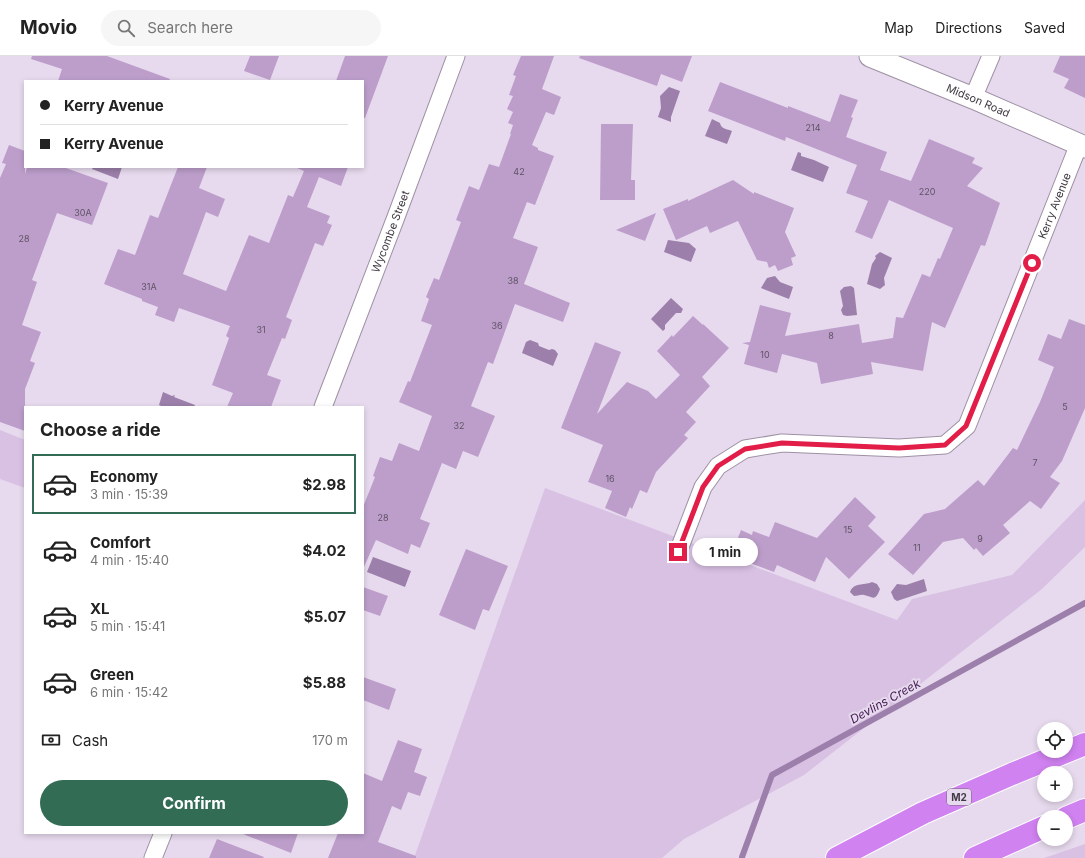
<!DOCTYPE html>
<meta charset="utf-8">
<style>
:root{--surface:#fff;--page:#f6f6f6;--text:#222;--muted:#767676;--line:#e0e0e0;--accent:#326c55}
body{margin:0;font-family:Inter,sans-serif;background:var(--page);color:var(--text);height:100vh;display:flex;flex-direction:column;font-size:15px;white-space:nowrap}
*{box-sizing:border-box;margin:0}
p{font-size:13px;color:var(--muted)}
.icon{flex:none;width:22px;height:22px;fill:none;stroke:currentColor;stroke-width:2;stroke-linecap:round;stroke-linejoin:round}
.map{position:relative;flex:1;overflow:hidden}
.side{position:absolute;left:24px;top:350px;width:340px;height:428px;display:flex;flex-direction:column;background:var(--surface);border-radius:0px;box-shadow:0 2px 6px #0003}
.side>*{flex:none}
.hud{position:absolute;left:24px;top:24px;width:340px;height:88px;border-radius:0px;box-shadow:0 2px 6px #0003;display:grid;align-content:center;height:88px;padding:0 16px;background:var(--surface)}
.controls{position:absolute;left:1037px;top:666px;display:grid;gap:8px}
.controls a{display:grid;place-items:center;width:36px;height:36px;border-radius:50%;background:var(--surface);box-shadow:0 2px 6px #0003;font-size:20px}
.end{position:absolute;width:18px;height:18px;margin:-9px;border:5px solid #e11d48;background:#fff;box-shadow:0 0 0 2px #fff}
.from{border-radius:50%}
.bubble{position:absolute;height:28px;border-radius:14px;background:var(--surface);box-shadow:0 2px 6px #0003;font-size:13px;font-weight:700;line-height:28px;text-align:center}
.hud b{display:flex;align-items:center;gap:14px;height:38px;font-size:15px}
.hud b+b{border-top:1px solid var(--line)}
.hud i{width:10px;height:10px;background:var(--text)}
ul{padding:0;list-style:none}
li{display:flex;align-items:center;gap:12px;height:60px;margin:0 8px 6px;padding:0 8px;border:2px solid transparent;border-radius:0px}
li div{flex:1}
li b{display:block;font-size:15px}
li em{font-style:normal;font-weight:700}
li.on{border-color:var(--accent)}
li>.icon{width:36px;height:36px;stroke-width:1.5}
h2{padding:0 16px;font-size:18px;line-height:48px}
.pay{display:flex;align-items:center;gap:10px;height:44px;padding:0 16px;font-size:15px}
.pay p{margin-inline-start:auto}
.primary-button{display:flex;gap:8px;margin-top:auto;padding:8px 16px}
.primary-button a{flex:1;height:46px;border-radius:24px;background:var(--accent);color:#fff;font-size:16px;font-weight:700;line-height:46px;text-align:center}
header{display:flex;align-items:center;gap:24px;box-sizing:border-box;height:56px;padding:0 20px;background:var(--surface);border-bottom:1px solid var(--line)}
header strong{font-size:19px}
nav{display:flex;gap:22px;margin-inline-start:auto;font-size:14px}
.search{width:280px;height:36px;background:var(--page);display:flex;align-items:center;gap:10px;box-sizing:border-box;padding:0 14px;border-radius:22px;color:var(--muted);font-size:15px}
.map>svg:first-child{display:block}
.green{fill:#d9c1e4}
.water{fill:#9c7faa}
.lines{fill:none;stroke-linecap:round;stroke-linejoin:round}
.stream{stroke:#9c7faa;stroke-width:6}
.building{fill:#bd9ecb}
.minor-casing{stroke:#9e91a3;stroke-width:19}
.tertiary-casing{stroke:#9e91a3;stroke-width:23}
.motorway-casing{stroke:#fff;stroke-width:24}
.minor{stroke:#fff;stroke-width:17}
.tertiary{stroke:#fff;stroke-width:21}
.motorway{stroke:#d082f0;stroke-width:22}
.route{stroke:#e11d48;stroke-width:5}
.labels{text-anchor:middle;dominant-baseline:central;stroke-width:4;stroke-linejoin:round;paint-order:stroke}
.number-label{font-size:9px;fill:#5f5364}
.shield{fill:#e7daee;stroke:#726a76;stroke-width:1}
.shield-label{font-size:10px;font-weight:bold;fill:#403a42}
.street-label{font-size:11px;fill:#403a42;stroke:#e7daee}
.water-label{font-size:12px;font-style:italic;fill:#421a51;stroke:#e7daee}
</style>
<header>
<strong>Movio</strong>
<div class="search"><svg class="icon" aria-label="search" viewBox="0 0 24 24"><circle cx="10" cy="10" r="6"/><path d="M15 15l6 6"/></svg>Search here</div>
<nav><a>Map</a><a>Directions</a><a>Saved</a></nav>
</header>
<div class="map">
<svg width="1085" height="802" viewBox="0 0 1085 802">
<rect width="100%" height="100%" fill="#e7daee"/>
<path class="green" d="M0,374L25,384V432L0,423Z
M545,432L897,564L912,543L1012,519L1085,444V491L1042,533L804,719L684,783L662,802H414Z
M1085,788V802H1044Z"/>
<path class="water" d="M669,31L680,35L671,61V66L658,61L661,52L660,40Z
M712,63L720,67C721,73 727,73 732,75L727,88L705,80Z
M798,96L801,97V100L814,104L829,111L823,126L791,114Z
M93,111H122L118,123L92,113Z
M668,184L689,187L696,193L691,206L664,196Z
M880,196L892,202L884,222L885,229L880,233L867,228L872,208L876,202L875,200Z
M775,220L780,226L793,231L789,243L761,232L767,222Z
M851,230L854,232L857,259L847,260L843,259L841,254L843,250L840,235L844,231Z
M671,242L683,253L681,257H676L665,269V273L663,275L651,263Z
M530,284L538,287L539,290L549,294L552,293L555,294L558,298L553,310L522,297L526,286Z
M163,336L172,340L175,339L174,341L195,349L194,351H163L159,349Z
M373,501L411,515L405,531L367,516Z
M924,523L927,535L897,545L894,543L891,536L897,528L906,529Z
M872,526L877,528L880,533C875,547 872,540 864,539C861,538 857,540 854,540L850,536C854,526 863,530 872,526Z"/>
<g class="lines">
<path class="stream" d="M742,801L772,719L1085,547"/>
</g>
<path class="building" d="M32,0H107L170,23L169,25H58L62,13L31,3Z
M250,0H279L270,24L244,15Z
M345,0H388L365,62H363V25H336Z
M521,0H554L542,33L561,41L554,59L546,56L532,89L538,92V94L554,100L535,149L527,146L513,182L538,191L524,228L570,247L563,266L515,248L493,308L488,306L471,350L495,360L478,401L463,395L456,413L442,407L420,463L430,467L420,492L411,488L408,498L376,484L363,513V451L375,421L373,420L380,401L392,405L399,387L419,395L432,360L399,346L408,325L410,326L432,269L421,265L429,243L426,241L434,222L439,224L461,166L456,164L469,130L479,134L489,108L499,111L511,78H510L513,69L508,67L513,56L507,53L513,40L509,39L516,20L513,19Z
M580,0H692L682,26L661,18L657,30L579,2Z
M1060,0H1085V42L1064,32L1069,23L1053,16Z
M720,26L788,52V50L830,66L840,38L858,44L851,61L853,62L846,81L887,96L880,114L911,125L929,83L975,102L972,107L983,112L967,130L1000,147L985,190L981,189L945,272L932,266L923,315L871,306L873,318L821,328L817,307L782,298L777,317L744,308L749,289L742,287L750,286L760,249L791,257L785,280L859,268L862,287L893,282L896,261L903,262L922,218L930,221L938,202L940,203L953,172L889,144L872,183L855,176L868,145L846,137L857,109L786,81L785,85L708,55Z
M601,68H633L631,124H635V144H600Z
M9,89L25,95V118L27,111H63L108,127L92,169L57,157L32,224L37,226L22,269L41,276L30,305L35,307L25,333V375L0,366V122L6,108L2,107Z
M178,111H207L199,132L225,143L218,161L206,156L183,218L226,235L249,179L269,187L288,139L293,141L304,115L297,112V111H348L341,130L319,121L307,151L330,160L327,167L332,169L323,190L315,187L286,261L292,264L285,283L282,282L267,319L281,324L271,351H227L233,337L212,329L229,282L226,280L230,270L179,252L174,266L155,259L158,251L142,245V243L104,228L118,193L135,199L150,159L158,162Z
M733,124L754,138V136L794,152L785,176L796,200L791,202L793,209L778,215L775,209L769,212L767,206L757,204L738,165L710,177L707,170L676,184L663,153L688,143V145Z
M656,157L645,185L616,174Z
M693,260L703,269V268L729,292L702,321L710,330L686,356L696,366L684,379L688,382L656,416L647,437L640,434L632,453L630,451L626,461L605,452L612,435L588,426L603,389L561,372L595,286L621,296L597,358L627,326L648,335L656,343L680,319L657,295L672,279L673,281Z
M1069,263L1085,269V352L1062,405L1050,421L1060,427L1041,453L1030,445L1003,469L1010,477L983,500L976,492L974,494L963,482L943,486L913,519L888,498L924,458L945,453L978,424L984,430L1013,392L1017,394L1040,346L1054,311L1038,304L1048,278L1061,283Z
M855,441L876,461L868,470L885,486L849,523L826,501L815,526L777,509L774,516L731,500L741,474L752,479L753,475L769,481L775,466L817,482Z
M466,493L508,510L489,555L483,553L475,574L439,559Z
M363,531L388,540L380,560L363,554Z
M363,621L396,633L389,654L363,644Z
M398,684L422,693L414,716L427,721L420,740L408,736L401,754L392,750L378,786L416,800V802H328L338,777H363V717L382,725Z
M243,777H298L291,797L243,778Z
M217,783L264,801L263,802H209Z"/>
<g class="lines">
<g class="minor-casing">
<g id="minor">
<path d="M973,42L991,0"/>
<path id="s1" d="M323,351L396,161L456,0"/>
<path id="s2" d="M678,496L703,431L718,410L745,393L782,387L899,392L945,389L967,370L1079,88"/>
<path d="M153,802L163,777"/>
</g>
</g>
<g class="tertiary-casing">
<g id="tertiary">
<path id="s3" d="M870,0L973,42L1085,91"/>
</g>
</g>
<g class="motorway-casing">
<path id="motorway" d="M1066,762L1085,754
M837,802L923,757L1012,718L1085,688
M975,802L1044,771"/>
</g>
<use href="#minor" class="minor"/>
<use href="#tertiary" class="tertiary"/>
<use href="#motorway" class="motorway"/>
</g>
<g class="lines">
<path class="route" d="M678,496L703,431L718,410L745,393L782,387L899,392L945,389L966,370L1032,207"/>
</g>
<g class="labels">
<g class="number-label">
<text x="813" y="71">214</text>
<text x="519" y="115">42</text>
<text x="927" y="135">220</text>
<text x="83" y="156">30A</text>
<text x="24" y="182">28</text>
<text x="513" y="224">38</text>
<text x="149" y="230">31A</text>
<text x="497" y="269">36</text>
<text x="261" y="273">31</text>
<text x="831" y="279">8</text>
<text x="765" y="298">10</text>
<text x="1065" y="350">5</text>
<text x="459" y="369">32</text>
<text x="1035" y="406">7</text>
<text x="610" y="422">16</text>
<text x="383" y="461">28</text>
<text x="848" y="473">15</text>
<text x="980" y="482">9</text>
<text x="917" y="491">11</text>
</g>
<rect class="shield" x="947" y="733" width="24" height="16" rx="3"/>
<g class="shield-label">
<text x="959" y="741">M2</text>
</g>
<g class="street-label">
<text stroke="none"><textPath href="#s3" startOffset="117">Midson Road</textPath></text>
<text stroke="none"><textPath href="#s2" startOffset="594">Kerry Avenue</textPath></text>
<text stroke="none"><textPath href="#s1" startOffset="188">Wycombe Street</textPath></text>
</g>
<g class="water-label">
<text transform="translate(885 645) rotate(-29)">Devlins Creek</text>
</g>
</g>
</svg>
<div class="controls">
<a><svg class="icon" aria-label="locate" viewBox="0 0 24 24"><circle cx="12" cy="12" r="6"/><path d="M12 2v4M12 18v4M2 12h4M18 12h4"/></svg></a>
<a>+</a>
<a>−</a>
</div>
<i class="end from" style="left:1032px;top:207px"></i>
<i class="end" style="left:678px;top:496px"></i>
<div class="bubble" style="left:692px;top:482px;width:66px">1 min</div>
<div class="hud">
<b><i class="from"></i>Kerry Avenue</b>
<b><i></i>Kerry Avenue</b>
</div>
<section class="side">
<h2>Choose a ride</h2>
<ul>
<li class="on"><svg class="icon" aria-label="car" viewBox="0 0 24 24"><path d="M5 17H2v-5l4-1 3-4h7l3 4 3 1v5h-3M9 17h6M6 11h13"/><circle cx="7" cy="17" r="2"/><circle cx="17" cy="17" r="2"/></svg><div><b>Economy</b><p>3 min · 15:39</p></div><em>$2.98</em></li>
<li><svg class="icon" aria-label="car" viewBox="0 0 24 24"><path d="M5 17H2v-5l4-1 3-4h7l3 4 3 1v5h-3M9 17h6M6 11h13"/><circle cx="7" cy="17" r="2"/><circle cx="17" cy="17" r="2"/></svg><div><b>Comfort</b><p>4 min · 15:40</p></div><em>$4.02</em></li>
<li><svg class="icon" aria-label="car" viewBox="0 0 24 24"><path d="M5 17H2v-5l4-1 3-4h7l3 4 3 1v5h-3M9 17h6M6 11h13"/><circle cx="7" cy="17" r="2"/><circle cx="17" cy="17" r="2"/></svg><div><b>XL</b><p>5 min · 15:41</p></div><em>$5.07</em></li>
<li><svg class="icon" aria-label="car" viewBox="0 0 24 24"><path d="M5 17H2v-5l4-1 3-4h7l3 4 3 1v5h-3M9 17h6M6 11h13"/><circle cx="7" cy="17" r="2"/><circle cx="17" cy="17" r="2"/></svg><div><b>Green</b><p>6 min · 15:42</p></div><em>$5.88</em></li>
</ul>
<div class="pay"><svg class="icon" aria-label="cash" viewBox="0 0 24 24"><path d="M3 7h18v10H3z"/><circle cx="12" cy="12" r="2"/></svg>Cash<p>170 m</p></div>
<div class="primary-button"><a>Confirm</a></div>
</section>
</div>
